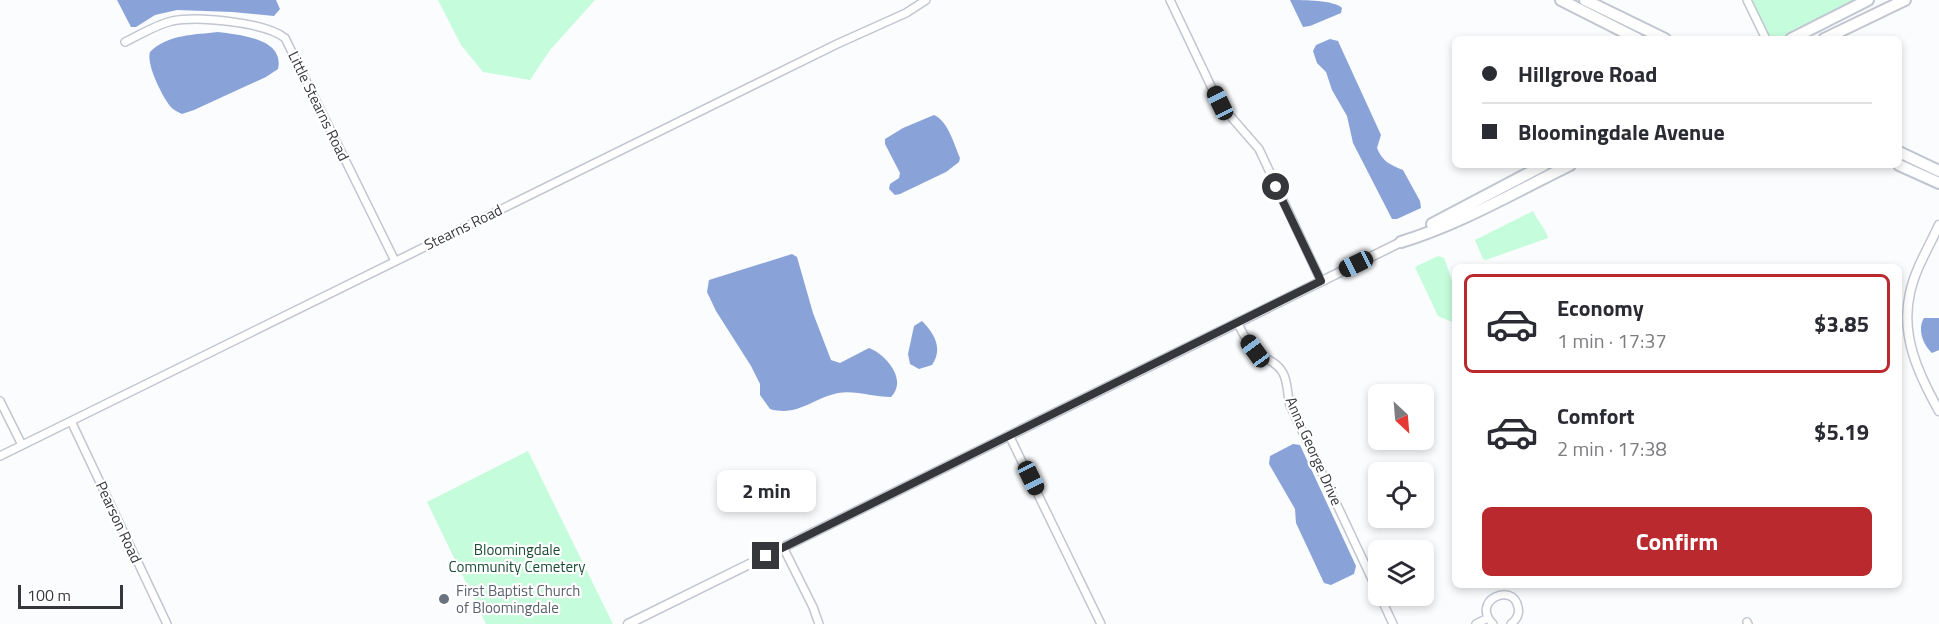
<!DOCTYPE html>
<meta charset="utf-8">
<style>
:root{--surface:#fff;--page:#f2f2f3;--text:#2b2b33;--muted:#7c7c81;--line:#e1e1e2;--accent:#b9292e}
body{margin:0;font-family:"Titillium Web",sans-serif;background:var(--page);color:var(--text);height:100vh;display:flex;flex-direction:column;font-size:22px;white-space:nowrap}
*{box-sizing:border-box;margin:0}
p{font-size:20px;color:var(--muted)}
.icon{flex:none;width:33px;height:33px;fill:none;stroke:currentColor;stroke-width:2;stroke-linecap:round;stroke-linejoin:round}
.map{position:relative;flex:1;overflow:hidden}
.sheet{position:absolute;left:1452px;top:264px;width:450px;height:324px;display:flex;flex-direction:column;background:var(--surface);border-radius:9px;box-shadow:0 3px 9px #0003}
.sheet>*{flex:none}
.hud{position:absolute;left:1452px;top:36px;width:450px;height:132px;border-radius:9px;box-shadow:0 3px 9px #0003;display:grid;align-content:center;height:132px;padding:0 30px;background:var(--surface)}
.needle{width:39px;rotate:154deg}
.buttons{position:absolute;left:1368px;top:384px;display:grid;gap:12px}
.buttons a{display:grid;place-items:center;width:66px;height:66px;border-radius:9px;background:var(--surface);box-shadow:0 3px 9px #0003;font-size:30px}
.scale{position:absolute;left:18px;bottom:15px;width:105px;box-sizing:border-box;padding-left:6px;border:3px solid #35373b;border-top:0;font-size:16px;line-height:21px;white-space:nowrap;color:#35373b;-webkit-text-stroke:4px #fff;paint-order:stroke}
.end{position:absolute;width:27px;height:27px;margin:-14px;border:8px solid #35373b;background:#fff;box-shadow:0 0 0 3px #fff}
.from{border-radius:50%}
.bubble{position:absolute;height:42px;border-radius:9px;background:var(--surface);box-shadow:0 3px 9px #0003;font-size:20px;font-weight:700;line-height:42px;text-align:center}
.car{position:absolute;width:18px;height:36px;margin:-18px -9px;border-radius:8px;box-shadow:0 0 4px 2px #0007;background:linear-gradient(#222 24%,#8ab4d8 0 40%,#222 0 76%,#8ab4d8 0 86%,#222 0)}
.hud b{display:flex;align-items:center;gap:21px;height:57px;font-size:22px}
.hud b+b{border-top:2px solid var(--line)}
.hud i{width:15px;height:15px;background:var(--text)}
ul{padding:10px 0 0;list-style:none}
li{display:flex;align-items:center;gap:18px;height:99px;margin:0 12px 9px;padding:0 18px;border:3px solid transparent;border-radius:9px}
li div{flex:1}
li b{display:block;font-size:22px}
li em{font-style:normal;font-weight:700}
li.selected{border-color:var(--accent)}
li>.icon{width:54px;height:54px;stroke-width:1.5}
.cta{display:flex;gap:12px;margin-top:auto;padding:12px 30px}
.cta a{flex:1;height:69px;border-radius:9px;background:var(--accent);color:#fff;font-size:24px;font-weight:700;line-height:69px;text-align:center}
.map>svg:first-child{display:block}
.green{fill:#c5fcdb}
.water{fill:#89a3d9}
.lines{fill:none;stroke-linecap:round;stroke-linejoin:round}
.minor-casing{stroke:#c1c6d0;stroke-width:10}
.tertiary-casing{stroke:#c1c6d0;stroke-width:11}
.secondary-casing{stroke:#c1c6d0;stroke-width:14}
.minor{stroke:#fff;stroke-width:7}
.tertiary{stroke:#fff;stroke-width:8}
.secondary{stroke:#fff;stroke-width:10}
.route{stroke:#35373b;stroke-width:8}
.worship-dot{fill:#6b7280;stroke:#fff;stroke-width:2}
.labels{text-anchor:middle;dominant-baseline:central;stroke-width:4.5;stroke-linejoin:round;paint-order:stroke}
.street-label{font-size:15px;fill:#35373b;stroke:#fff}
.park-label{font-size:15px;fill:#1a4c33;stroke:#fff}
.worship-label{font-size:15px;fill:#5b616d;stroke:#fff;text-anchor:start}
</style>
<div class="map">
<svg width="1939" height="624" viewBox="0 0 1939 624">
<rect width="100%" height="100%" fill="#fbfcfe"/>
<path class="green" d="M438,0H595L550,50L530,80L483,72L461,45Z
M1751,0H1863L1782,39H1770Z
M1533,211C1537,220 1547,231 1548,238L1486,260L1483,259L1475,240Z
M1438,256L1444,258C1451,276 1461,303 1452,322L1438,316L1415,267Z
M528,451L613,624H486L427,502Z"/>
<path class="water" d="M117,0H276L280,9L274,16L232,12L177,10L155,15L136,27H131Z
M1290,0C1304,0 1334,0 1342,8L1341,13L1310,26L1303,27Z
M218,32C239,35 285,38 278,69L266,77L194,110L182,114C178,112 173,110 170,106C162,96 146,64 150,52C168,34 194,35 218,32Z
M1330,39L1338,41L1381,135L1377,148C1383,162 1389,164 1403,170L1420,201L1421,208L1397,219H1392L1353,143L1347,116L1332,90L1326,72L1317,63L1313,51L1316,45Z
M934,115C948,121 954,144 960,158L959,162L946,172L900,194L895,195L889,189L890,184L899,178L900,173L885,144V139L903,128Z
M792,254L797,257L813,313L831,360L840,363L869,348C883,353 902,373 896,389C895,392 893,395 891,397C873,397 856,390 838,393C813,398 798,417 770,409L760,395V384L751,366L716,311L707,292L709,280Z
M1924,318H1939V350L1932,353C1923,345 1917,329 1924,318Z
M922,321C935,334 943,349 932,365L919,369L910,364L908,354L914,326Z
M1293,444L1300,445L1356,566L1354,574L1331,585L1324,583L1296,523L1295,509L1269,464L1270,456Z"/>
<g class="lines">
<g class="minor-casing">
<path id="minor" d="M1170,0L1219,103L1259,149L1321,281
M1747,0L1766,39
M125,42C140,35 155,25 172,21C198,16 264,22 285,38L395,261
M1237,322C1242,332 1247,342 1254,350C1263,359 1277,361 1283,373C1288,382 1287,394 1290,405L1378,592
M0,401L22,445
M71,421L167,624
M1009,435L1101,624
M0,456L837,44L906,13L926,0
M783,547L813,607L819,624
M1380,596L1393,624
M1747,622L1748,624
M1476,624L1488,618
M1493,624C1470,601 1513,581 1518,607C1520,614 1517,619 1511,624"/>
</g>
<g class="tertiary-casing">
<path id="tertiary" d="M1939,225C1929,247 1915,269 1910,293C1900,336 1919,375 1939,411
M628,624L1401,242"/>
</g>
<g class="secondary-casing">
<path id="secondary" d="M1561,0L1638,39
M1585,0L1665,39
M1791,39L1868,0
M1824,39L1905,0
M1899,152L1939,171
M1899,165L1939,183
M1432,224L1544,165
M1401,242C1460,224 1515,192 1570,165"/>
</g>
<use href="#minor" class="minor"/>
<use href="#tertiary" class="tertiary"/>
<use href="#secondary" class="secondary"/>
</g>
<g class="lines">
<path class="route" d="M766,556L1321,281L1276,187"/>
</g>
<circle class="worship-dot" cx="444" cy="599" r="6"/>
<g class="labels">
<g class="street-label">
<text transform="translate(319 106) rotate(64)">Little Stearns Road</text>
<text transform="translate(463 227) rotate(-26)">Stearns Road</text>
<text transform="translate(1314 451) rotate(66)">Anna George Drive</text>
<text transform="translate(119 522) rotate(65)">Pearson Road</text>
</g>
<g class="park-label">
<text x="517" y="549">Bloomingdale<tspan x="517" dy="17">Community Cemetery</tspan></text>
</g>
<g class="worship-label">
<text x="456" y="590">First Baptist Church<tspan x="456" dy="17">of Bloomingdale</tspan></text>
</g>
</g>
</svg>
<div class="buttons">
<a><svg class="needle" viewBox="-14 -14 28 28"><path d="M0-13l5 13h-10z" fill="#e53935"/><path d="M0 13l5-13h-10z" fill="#7c7c81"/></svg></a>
<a><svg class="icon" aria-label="locate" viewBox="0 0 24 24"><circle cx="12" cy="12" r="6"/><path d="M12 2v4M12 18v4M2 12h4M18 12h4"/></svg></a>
<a><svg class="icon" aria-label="layers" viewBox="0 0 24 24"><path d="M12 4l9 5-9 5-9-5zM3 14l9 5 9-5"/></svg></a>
</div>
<div class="scale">100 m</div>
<i class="end from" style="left:1276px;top:187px"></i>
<i class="end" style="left:766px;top:556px"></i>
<div class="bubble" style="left:717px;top:470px;width:99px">2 min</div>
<i class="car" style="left:1220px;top:103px;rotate:334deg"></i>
<i class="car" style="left:1356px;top:264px;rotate:244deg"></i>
<i class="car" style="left:1255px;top:351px;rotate:324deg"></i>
<i class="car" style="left:1031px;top:478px;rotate:154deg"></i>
<div class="hud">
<b><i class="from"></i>Hillgrove Road</b>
<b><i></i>Bloomingdale Avenue</b>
</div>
<section class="sheet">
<ul>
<li class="selected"><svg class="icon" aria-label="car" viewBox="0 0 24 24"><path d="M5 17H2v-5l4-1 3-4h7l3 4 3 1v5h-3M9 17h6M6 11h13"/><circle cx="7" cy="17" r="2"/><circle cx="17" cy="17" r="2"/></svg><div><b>Economy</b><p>1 min · 17:37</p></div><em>$3.85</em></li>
<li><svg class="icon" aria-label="car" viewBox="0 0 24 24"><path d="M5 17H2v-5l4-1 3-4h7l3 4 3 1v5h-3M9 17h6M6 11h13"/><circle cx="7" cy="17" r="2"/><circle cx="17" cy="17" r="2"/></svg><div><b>Comfort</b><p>2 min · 17:38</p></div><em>$5.19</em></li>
</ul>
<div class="cta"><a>Confirm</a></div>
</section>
</div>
